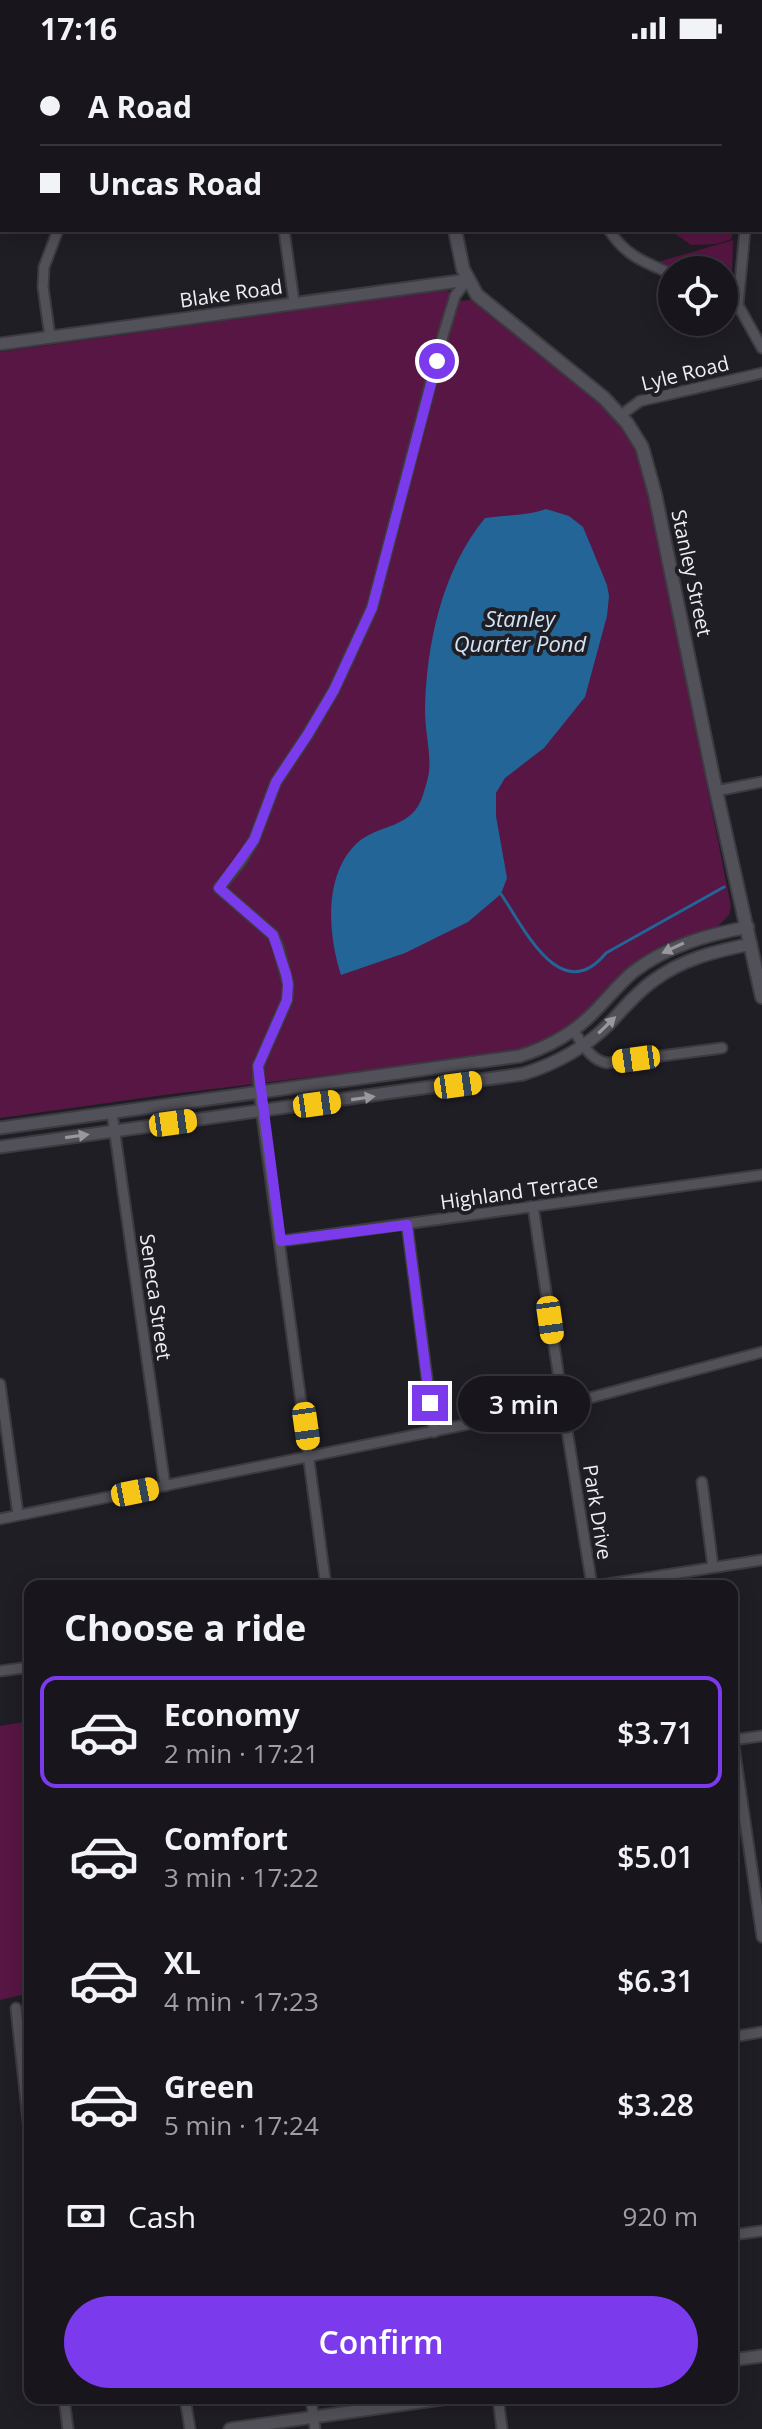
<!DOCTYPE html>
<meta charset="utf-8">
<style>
:root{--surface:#18161c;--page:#211f25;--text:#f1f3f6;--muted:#9f9fa3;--line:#36353b;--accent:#7c3aed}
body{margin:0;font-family:"Open Sans",sans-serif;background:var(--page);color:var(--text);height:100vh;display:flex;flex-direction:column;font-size:30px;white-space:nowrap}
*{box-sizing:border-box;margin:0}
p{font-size:26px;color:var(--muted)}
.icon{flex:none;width:44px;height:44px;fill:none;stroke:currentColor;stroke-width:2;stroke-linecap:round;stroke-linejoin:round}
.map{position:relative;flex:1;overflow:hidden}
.side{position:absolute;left:24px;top:1524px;width:714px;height:824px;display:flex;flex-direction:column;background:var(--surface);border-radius:16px;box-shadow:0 4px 20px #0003,0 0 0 2px var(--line)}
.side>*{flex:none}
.hud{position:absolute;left:0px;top:0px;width:762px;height:176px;box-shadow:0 4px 20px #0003,0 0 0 2px var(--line);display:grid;align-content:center;height:176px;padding:0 40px;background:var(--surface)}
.controls{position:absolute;left:658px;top:200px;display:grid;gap:16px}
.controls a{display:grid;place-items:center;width:80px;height:80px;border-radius:50%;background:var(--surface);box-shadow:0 4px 20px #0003,0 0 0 2px var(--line);font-size:40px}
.end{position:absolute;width:36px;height:36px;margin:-18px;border:10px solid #7c3aed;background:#fff;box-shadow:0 0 0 4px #fff}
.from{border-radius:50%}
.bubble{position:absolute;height:56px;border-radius:28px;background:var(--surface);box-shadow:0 4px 20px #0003,0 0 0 2px var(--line);font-size:26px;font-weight:600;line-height:56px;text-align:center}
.car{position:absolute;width:24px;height:48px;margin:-24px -12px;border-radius:10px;box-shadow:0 0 6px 2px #0007;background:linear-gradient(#f5c518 24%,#345 0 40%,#f5c518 0 76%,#345 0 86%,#f5c518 0)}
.hud b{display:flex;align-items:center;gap:28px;height:76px;font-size:30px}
.hud b+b{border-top:2px solid var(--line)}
.hud i{width:20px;height:20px;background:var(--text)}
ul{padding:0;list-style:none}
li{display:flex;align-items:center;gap:24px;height:112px;margin:0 16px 12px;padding:0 24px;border:4px solid transparent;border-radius:16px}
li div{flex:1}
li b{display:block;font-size:30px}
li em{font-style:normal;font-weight:600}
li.active{border-color:var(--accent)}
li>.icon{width:72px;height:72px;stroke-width:1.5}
h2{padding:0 40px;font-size:36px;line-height:96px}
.pay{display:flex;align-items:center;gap:20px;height:88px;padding:0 40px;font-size:30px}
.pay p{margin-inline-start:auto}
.button{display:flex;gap:16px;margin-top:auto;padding:16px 40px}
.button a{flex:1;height:92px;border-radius:48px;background:var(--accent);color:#fff;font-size:32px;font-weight:600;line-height:92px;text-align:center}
.status{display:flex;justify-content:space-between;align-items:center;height:56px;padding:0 40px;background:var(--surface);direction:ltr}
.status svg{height:22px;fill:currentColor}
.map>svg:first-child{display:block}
.green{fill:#571643}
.water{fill:#226596}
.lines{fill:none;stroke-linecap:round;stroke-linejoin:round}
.stream{stroke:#226596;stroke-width:3}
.minor-casing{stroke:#3c3b40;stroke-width:13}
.tertiary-casing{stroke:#3c3b40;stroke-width:15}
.secondary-casing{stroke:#3c3b40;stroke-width:16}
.minor{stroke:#525159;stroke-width:9}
.tertiary{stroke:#525159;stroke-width:11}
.secondary{stroke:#525159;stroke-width:12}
.oneway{fill:#99989e}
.route{stroke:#7c3aed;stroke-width:10}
.labels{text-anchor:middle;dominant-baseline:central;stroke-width:8;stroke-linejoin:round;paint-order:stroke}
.street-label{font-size:20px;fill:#efeef3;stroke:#201e25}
.water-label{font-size:22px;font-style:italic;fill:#d1e4f5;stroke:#201e25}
</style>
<div class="status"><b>17:16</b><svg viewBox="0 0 49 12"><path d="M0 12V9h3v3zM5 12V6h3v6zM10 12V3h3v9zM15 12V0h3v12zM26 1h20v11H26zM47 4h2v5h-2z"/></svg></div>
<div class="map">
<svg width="762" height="2373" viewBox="0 0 762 2373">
<rect width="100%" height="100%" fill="#201e25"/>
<path class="green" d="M0,0H74L72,2H2V169L0,175Z
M670,174H734L731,183L716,188L691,189Z
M733,184L732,214L727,227L724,228V214H680L658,206Z
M444,234L448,235L459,245L472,244L595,343L614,362L630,384L640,407L647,431L731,850L729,859L718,870L667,887L640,904L610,929L573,967L547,984L508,997L164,1039L0,1062V296Z
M30,1665V1937L0,1944V1670Z"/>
<path class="water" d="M546,453L569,460L583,471L607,529L609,540L607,560L585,641L544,692L505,722L496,737V760L507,822L501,838L468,866L405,897L341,919C328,879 323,819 357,787C379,767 412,774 423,739C425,732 428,723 429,716C431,697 425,675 425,655C426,589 442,514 485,462C506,459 527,460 546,453Z"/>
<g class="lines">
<path class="stream" d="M501,838C524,872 561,952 606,897L724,831"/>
<g class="minor-casing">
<path id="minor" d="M636,0L637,2
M760,138L762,133
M284,174L294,246
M609,174C626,200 644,206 672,218
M745,174L738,249L762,292
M724,242L738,249
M50,281L43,231L44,211L58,174
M621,359L640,345L762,317
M716,735L762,726
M573,974C583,988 590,1004 607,1007L722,992
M112,1057L165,1430
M533,1150L563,1349L592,1530
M407,1169L434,1376
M281,1185L762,1119
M0,1328L18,1458
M702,1426L713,1511
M0,1463L563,1349L762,1296
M326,1530L259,1037L258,1010L287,944L288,928L278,890L273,879L219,832L242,804L254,784L276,726L308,678L334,634L372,552L444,276L455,240L467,224
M595,1530L762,1504
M0,1615L30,1611
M732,1684L762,1680
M733,1684L762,1881
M16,1952L30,2083
M732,1981L762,1976
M732,2179L762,2175
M64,2342L68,2373
M185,2342L190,2373
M311,2342L315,2373
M498,2342L502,2373"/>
</g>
<g class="tertiary-casing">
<path id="tertiary" d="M0,288L467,224
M0,1072L520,1000C548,991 574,977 594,956C607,943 619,928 633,916C667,890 706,879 748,871
M0,1091L523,1018C555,1008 585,992 609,968C623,953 636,937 653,925C682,903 716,895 751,888
M732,2304L762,2300
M230,2373L448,2342"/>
</g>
<g class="secondary-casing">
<path id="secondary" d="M428,0V2
M455,174L463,213L477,239L604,342L627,367L642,391L655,438L713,721L762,941"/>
</g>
<use href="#minor" class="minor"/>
<use href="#tertiary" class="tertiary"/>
<use href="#secondary" class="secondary"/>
</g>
<defs><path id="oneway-solid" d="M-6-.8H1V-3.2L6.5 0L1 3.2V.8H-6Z" transform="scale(2)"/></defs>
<g class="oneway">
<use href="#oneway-solid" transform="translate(673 892) rotate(155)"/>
<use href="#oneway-solid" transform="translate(607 969) rotate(-44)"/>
<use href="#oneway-solid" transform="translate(363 1042) rotate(-8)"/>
<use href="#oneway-solid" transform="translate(77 1080) rotate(-8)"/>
</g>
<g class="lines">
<path class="route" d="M430,1347L407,1169L281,1185L258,1010L287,944L288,928L286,918L273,879L219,832L254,784L276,726L308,678L334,634L372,552L437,305"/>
</g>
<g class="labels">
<g class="street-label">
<text transform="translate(231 237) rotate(-8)">Blake Road</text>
<text transform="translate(685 317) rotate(-14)">Lyle Road</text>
<text transform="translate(692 517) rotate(78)">Stanley Street</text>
<text transform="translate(519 1135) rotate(-8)">Highland Terrace</text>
<text transform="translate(156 1241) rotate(82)">Seneca Street</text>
<text transform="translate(598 1456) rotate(81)">Park Drive</text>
</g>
<g class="water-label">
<text x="520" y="562">Stanley<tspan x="520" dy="25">Quarter Pond</tspan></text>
</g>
</g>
</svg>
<div class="controls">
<a><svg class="icon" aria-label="locate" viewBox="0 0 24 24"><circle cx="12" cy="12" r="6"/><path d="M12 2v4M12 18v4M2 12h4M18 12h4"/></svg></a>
</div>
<i class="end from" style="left:437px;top:305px"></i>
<i class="end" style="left:430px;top:1347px"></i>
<div class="bubble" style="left:458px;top:1320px;width:132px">3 min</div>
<i class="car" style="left:636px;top:1003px;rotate:262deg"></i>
<i class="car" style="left:458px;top:1029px;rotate:82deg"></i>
<i class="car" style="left:317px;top:1048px;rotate:82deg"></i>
<i class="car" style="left:173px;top:1067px;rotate:82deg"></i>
<i class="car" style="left:550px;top:1264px;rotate:172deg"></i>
<i class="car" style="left:306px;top:1370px;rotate:172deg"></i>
<i class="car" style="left:135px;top:1436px;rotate:79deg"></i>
<div class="hud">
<b><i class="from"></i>A Road</b>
<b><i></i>Uncas Road</b>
</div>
<section class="side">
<h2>Choose a ride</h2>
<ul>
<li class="active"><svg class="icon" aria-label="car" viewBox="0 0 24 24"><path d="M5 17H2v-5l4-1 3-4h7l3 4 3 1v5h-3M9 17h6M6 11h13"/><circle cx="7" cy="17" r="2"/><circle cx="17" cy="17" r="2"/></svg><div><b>Economy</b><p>2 min · 17:21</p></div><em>$3.71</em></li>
<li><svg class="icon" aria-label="car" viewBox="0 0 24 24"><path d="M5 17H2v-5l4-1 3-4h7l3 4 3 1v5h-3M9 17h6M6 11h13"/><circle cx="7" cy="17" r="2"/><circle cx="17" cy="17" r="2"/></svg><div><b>Comfort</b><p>3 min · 17:22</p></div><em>$5.01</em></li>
<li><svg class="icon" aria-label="car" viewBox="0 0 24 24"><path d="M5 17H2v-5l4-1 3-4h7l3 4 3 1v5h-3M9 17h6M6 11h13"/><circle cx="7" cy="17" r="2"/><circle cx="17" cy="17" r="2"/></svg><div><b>XL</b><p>4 min · 17:23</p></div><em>$6.31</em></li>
<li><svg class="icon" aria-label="car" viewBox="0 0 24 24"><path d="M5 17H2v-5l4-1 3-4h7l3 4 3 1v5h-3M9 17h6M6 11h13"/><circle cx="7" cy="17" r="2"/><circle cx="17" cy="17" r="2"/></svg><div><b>Green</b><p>5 min · 17:24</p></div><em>$3.28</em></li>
</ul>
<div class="pay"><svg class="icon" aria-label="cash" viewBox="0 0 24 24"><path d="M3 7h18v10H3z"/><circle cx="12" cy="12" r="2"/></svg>Cash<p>920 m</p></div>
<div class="button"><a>Confirm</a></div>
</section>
</div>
